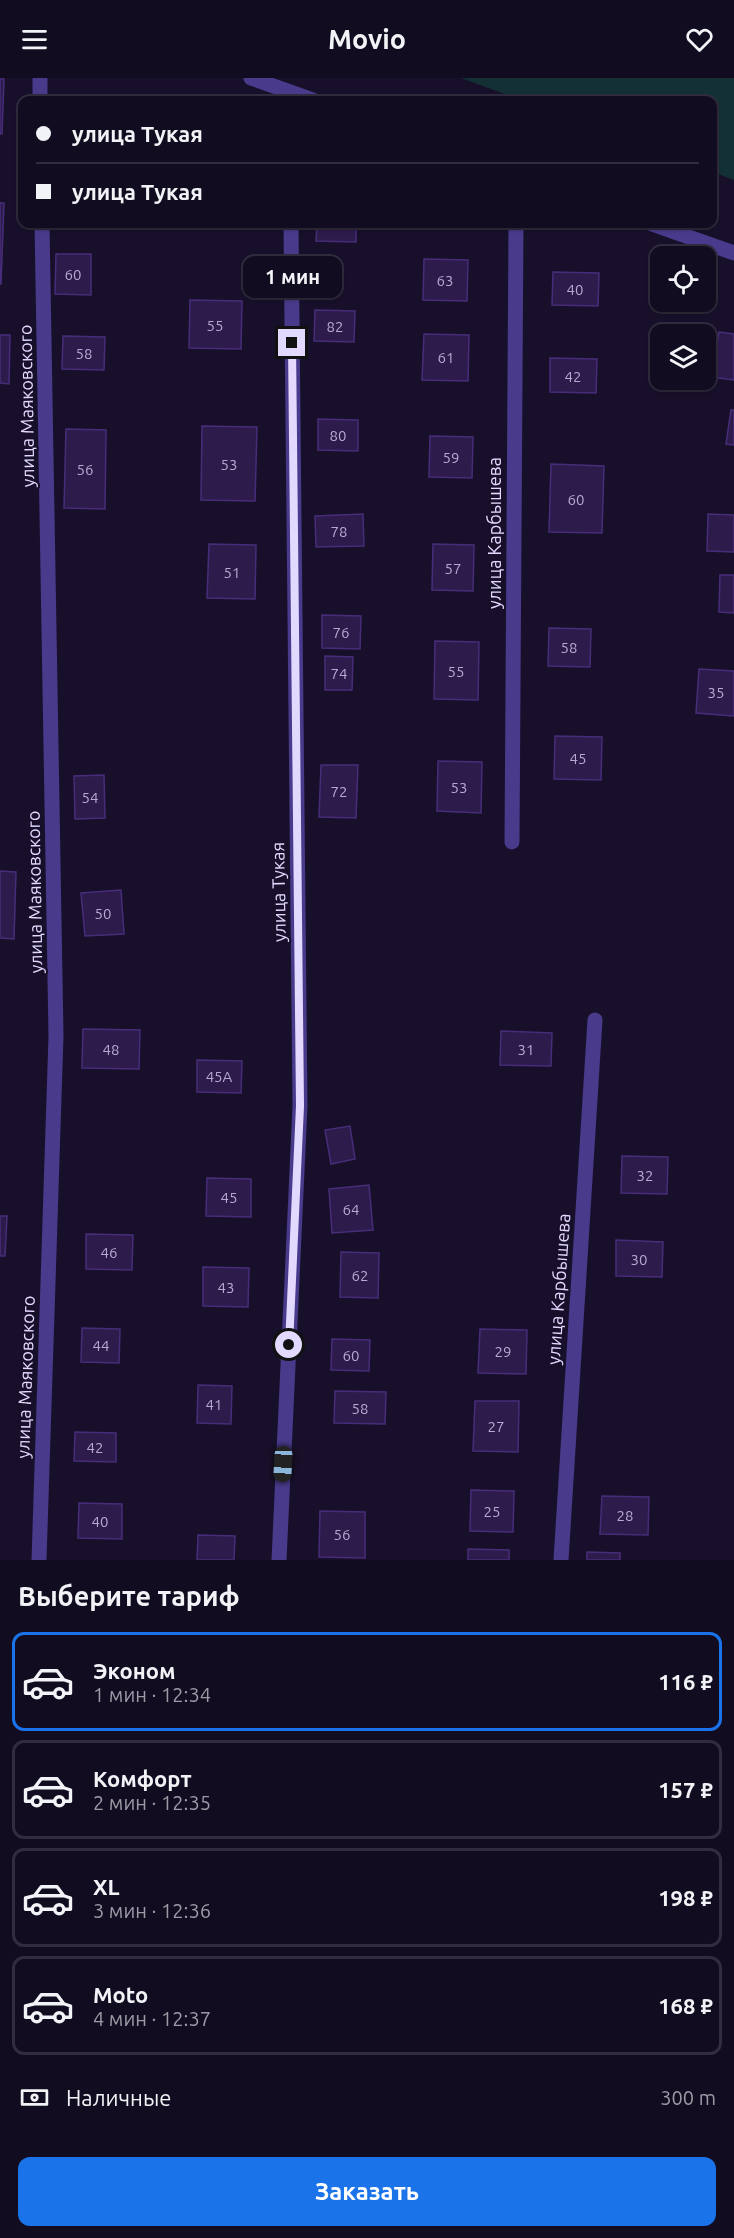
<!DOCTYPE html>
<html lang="ru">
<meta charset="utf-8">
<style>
:root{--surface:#120c20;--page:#1f1a2d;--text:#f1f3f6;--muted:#9c9ba5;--line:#312c3e;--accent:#1a73e8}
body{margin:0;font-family:Ubuntu,sans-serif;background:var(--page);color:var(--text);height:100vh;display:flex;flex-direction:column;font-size:22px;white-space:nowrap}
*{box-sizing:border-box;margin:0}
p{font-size:20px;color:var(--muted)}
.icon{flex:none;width:33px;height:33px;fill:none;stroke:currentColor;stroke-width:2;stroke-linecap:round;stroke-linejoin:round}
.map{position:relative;height:1482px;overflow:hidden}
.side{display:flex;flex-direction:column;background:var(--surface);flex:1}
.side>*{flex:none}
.guide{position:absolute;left:18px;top:18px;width:699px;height:132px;border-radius:12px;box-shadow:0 2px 4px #0004,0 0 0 2px var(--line);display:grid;align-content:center;height:132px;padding:0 18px;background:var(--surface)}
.controls{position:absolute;left:650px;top:168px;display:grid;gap:12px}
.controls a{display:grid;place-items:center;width:66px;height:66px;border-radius:12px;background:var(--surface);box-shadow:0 2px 4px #0004,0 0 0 2px var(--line);font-size:30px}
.end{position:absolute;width:27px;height:27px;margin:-14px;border:8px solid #e3d9ff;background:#111;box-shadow:0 0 0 3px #111}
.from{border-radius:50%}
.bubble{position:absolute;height:42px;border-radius:12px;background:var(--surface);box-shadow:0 2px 4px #0004,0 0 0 2px var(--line);font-size:20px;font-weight:700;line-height:42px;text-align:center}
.car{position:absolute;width:18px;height:36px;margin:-18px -9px;border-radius:8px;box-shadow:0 0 4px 2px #0007;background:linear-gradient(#222 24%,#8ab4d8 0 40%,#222 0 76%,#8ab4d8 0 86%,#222 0)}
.guide b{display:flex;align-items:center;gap:21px;height:57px;font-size:22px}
.guide b+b{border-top:2px solid var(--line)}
.guide i{width:15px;height:15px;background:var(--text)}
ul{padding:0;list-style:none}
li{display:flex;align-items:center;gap:18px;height:99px;margin:0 12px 9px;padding:0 6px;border:3px solid var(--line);border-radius:12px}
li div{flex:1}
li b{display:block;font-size:22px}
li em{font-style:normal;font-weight:700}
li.on{border-color:var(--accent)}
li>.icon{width:54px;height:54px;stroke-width:1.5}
h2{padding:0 18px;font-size:27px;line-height:72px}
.pay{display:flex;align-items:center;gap:15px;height:66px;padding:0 18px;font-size:22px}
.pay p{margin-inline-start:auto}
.button{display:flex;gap:12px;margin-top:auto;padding:12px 18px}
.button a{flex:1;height:69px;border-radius:12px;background:var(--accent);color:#fff;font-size:24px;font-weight:700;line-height:69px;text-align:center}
header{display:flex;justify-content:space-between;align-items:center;height:78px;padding:0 18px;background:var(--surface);font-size:27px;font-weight:700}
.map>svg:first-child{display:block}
.green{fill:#133035}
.building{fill:#2d1b4c;stroke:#472d79;stroke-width:1.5}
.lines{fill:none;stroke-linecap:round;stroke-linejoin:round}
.minor{stroke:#493a8b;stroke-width:15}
.route{stroke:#e3d9ff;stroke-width:8}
.labels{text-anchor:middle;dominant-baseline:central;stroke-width:4.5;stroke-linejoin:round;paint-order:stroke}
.number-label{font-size:15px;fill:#b6aad2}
.street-label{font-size:18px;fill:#e3d9ff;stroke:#18102a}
</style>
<header><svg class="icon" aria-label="menu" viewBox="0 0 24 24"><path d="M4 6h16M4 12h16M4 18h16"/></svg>Movio<svg class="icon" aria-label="heart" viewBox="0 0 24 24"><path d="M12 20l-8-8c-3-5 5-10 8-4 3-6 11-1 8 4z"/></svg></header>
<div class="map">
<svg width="734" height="1482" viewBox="0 0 734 1482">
<rect width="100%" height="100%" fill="#18102a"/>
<path class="green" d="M461,0H734V102L713,94L712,22H521Z"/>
<path class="building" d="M0,1H4L2,56H0Z
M0,125H4L1,206H0Z
M317,146H356V164L316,163Z
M56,176H91V217L55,216Z
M424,181L468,182L467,223L423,222Z
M553,194L599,195L598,228L552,227Z
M190,222L242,223L241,271L189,270Z
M315,232L355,233L354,264L314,263Z
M719,254L734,256V302L712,299Z
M424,256L469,257L468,303L422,302Z
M0,257H10L9,306L0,305Z
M63,258L105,259L104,292L62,291Z
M550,280L597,281L596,315L550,314Z
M731,332H734V367L726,366Z
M318,341L358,342V373L318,372Z
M202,348L257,349L255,423L201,422Z
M66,351L106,352L105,431L64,430Z
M430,358L473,359L472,400L429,399Z
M551,386L604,388L602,455L549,454Z
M363,436L364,468L316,469L315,438Z
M708,436L734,437V474L707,473Z
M209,466L256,467L255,521L207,520Z
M433,466L474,467L473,513L432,512Z
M720,497H734V535L719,534Z
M322,537L361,538L360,571L322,570Z
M549,550L591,551L590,589L548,588Z
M435,563L479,564L478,622L434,621Z
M325,578L353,579L352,612H325Z
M699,591L734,593V638L696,635Z
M555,658L602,659L601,702L554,701Z
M438,683L482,684L481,735L437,733Z
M321,687H358L356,740L319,739Z
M104,697L105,740L75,741L74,698Z
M0,793L16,794L14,861L0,860Z
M121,812L124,856L85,858L81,815Z
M83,951L140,952L139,991L82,990Z
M501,953L552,955L551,988L500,987Z
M197,982L242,983L241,1015L197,1014Z
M350,1048L355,1081L331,1086L325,1052Z
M622,1078L668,1079L667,1116L621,1115Z
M207,1100L251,1101V1139L206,1138Z
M369,1107L373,1152L332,1155L329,1111Z
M0,1138H7L5,1178H0Z
M86,1156L133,1157L132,1192L86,1191Z
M616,1162L663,1164L662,1199L616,1198Z
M341,1174L379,1175L378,1220L340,1219Z
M203,1189L249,1190L248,1229L203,1228Z
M82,1250L120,1251L119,1285L81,1284Z
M480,1251L527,1252L526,1296L478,1295Z
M332,1261L370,1262L369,1293L331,1292Z
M198,1307L232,1308L231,1346L197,1345Z
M335,1313L386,1314L385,1346L334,1345Z
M475,1323H519L518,1374L473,1373Z
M75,1354L116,1355V1384L74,1383Z
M471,1412L514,1413L513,1454L470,1453Z
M602,1418L649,1419L648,1457L600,1456Z
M79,1425L122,1426V1461L78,1460Z
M320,1433L365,1434V1480L319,1479Z
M198,1457L235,1458L234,1482H197Z
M468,1471L509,1472V1482H468Z
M587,1474L620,1475V1482H587Z"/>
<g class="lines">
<path class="minor" d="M40,0V22
M251,0L313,22
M652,146L734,175
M512,764L516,146
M39,1482L56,958L42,146
M279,1482L300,1028L291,146
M561,1482L595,942"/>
</g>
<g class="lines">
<path class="route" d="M289,1267L300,1028L292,265"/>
</g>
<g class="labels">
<g class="number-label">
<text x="73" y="196">60</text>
<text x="445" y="202">63</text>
<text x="575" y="211">40</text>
<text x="215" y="247">55</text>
<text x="335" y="248">82</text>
<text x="84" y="275">58</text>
<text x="446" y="279">61</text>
<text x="573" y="298">42</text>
<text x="338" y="357">80</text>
<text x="451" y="379">59</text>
<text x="229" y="386">53</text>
<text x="85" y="391">56</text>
<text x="576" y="421">60</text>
<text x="339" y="453">78</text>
<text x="453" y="490">57</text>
<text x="232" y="494">51</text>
<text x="341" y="554">76</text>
<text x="569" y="569">58</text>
<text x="456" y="593">55</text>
<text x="339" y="595">74</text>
<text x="716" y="614">35</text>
<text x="578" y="680">45</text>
<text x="459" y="709">53</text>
<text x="339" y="713">72</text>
<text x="90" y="719">54</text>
<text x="103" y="835">50</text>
<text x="111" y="971">48</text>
<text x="526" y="971">31</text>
<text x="219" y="998">45А</text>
<text x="645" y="1097">32</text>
<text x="229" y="1119">45</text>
<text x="351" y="1131">64</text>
<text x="109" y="1174">46</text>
<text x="639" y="1181">30</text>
<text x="360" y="1197">62</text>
<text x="226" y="1209">43</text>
<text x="101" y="1267">44</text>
<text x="503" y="1273">29</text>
<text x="351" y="1277">60</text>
<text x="214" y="1326">41</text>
<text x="360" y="1330">58</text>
<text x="496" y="1348">27</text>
<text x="95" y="1369">42</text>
<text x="492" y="1433">25</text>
<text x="625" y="1437">28</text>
<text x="100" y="1443">40</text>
<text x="342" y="1456">56</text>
</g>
<g class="street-label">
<text transform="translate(26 328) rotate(-91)">улица Маяковского</text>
<text transform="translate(494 455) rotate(-90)">улица Карбышева</text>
<text transform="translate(34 814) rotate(-91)">улица Маяковского</text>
<text transform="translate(278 814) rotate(-91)">улица Тукая</text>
<text transform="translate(558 1211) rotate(-86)">улица Карбышева</text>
<text transform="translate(25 1299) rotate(-88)">улица Маяковского</text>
</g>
</g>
</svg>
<div class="controls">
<a><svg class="icon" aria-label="locate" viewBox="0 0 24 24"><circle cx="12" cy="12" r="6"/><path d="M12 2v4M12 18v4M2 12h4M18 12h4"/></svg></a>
<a><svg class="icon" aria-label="layers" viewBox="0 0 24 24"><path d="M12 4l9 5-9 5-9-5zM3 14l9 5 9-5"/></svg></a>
</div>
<i class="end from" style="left:289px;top:1267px"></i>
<i class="end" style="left:292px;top:265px"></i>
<div class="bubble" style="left:243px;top:178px;width:99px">1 мин</div>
<i class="car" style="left:283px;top:1386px;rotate:183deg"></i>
<div class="guide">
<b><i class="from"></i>улица Тукая</b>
<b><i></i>улица Тукая</b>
</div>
</div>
<section class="side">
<h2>Выберите тариф</h2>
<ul>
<li class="on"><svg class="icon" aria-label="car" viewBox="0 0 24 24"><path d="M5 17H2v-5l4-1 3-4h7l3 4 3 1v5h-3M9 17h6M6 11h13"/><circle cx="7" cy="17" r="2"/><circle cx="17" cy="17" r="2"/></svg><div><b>Эконом</b><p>1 мин · 12:34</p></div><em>116 ₽</em></li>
<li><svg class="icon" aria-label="car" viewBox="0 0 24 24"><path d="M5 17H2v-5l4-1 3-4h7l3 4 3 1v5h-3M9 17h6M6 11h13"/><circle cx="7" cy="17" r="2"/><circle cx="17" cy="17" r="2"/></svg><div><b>Комфорт</b><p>2 мин · 12:35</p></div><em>157 ₽</em></li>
<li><svg class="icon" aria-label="car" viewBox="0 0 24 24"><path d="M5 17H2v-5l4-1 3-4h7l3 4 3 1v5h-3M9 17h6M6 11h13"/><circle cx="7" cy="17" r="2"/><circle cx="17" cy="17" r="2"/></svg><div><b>XL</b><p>3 мин · 12:36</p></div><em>198 ₽</em></li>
<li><svg class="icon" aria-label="car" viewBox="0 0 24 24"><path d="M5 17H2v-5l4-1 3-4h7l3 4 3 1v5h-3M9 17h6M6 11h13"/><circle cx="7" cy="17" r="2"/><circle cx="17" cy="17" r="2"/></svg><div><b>Moto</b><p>4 мин · 12:37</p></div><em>168 ₽</em></li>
</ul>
<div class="pay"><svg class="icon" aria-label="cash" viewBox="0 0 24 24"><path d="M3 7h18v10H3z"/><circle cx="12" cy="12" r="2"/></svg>Наличные<p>300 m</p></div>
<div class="button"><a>Заказать</a></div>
</section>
